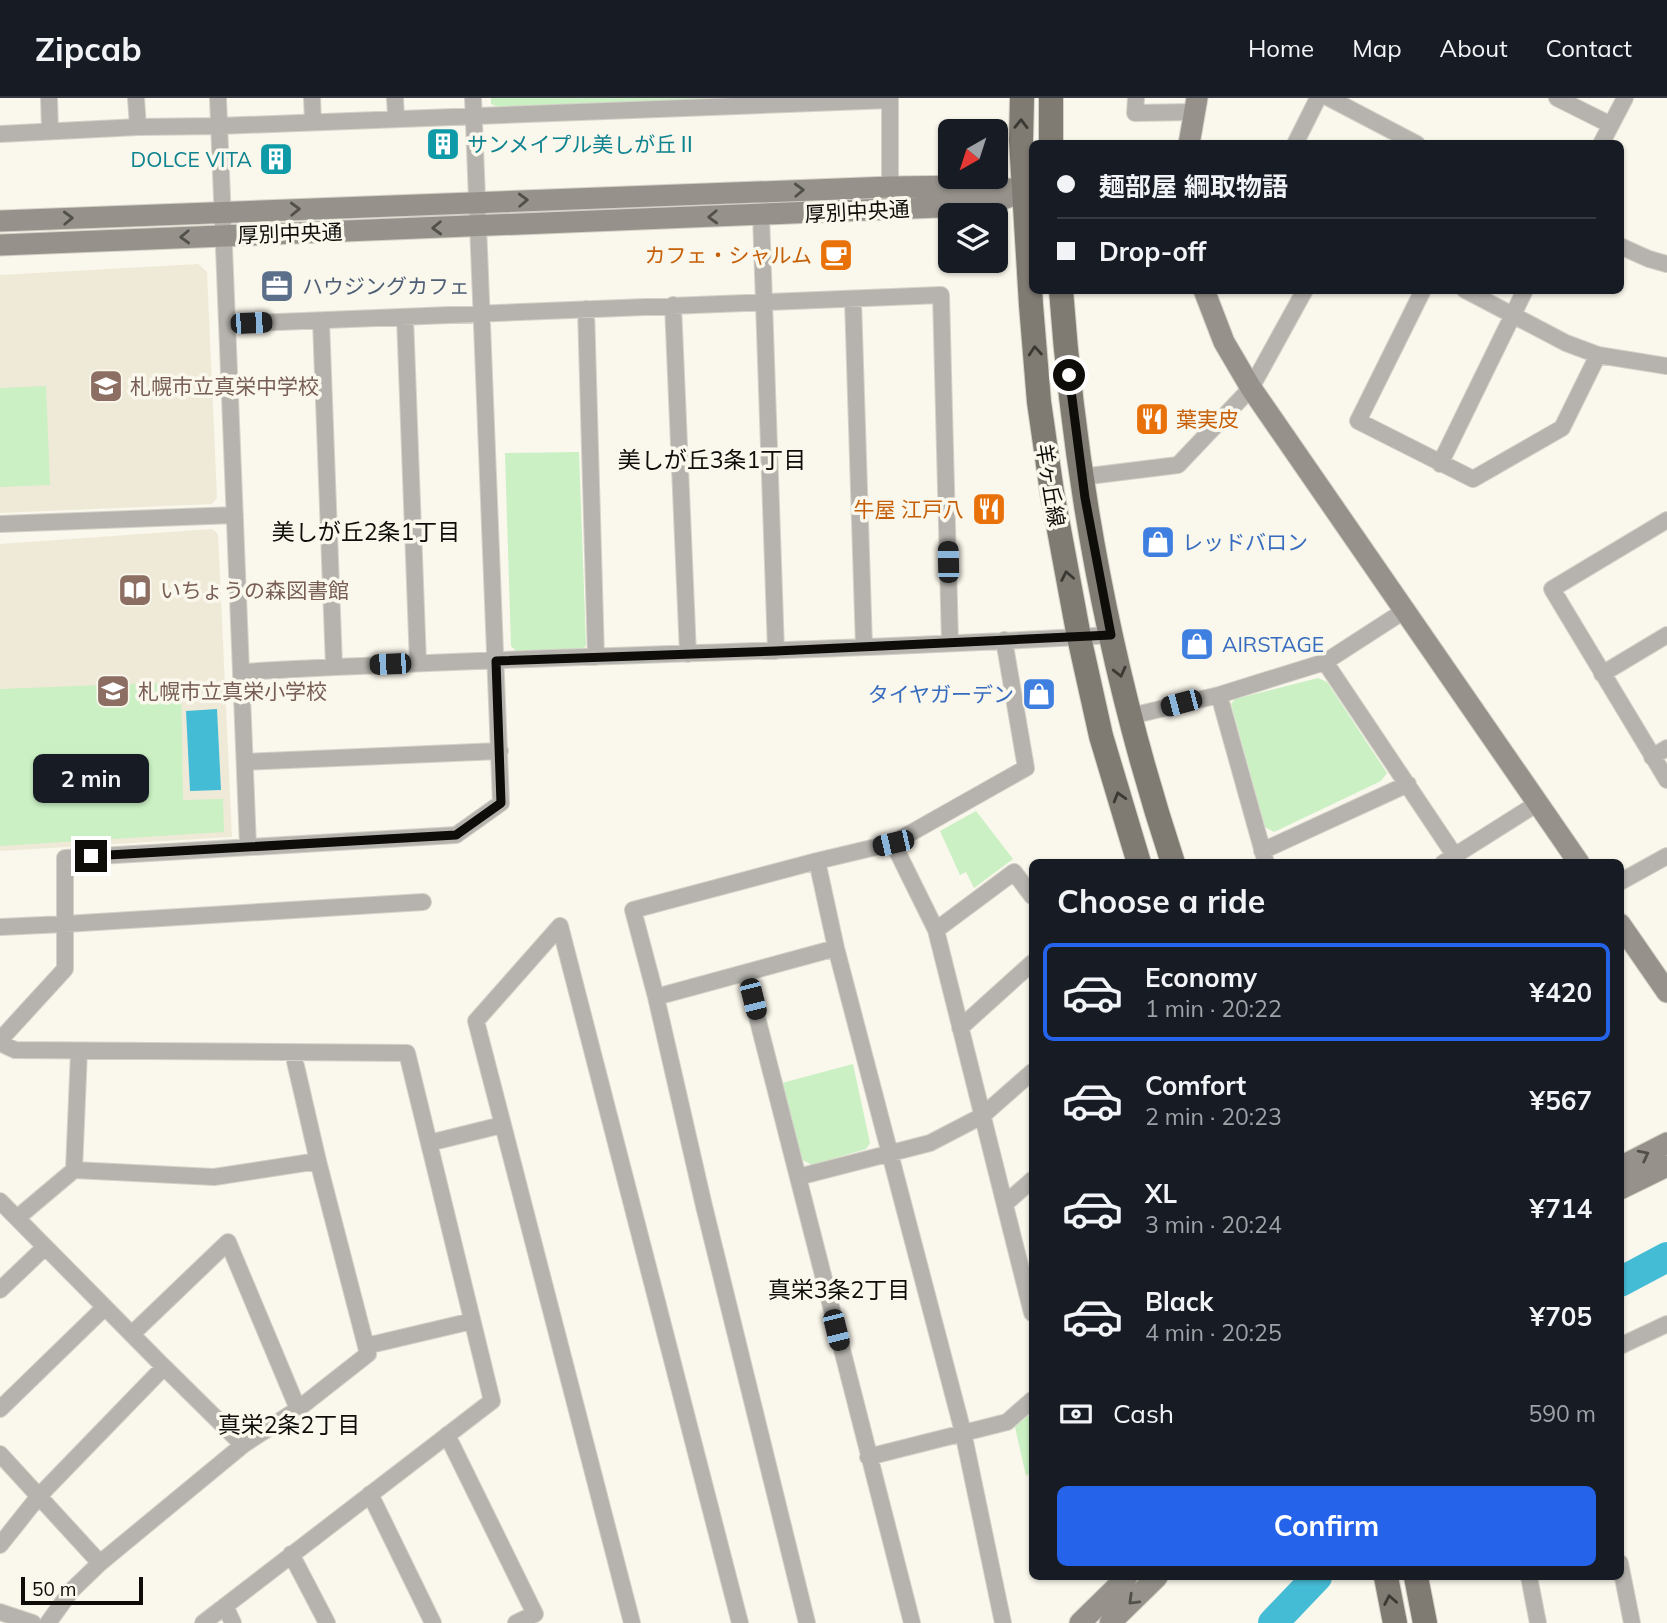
<!DOCTYPE html>
<meta charset="utf-8">
<style>
:root{--surface:#171b24;--page:#242831;--text:#f1f3f6;--muted:#9ea1a6;--line:#363941;--accent:#2563eb}
body{margin:0;font-family:Mulish,"Noto Sans JP",sans-serif;background:var(--page);color:var(--text);height:100vh;display:flex;flex-direction:column;font-size:26px;white-space:nowrap}
*{box-sizing:border-box;margin:0}
p{font-size:23px;color:var(--muted)}
.icon{flex:none;width:38px;height:38px;fill:none;stroke:currentColor;stroke-width:2;stroke-linecap:round;stroke-linejoin:round}
.map{position:relative;flex:1;overflow:hidden}
.drawer{position:absolute;left:1029px;top:761px;width:595px;height:721px;display:flex;flex-direction:column;background:var(--surface);border-radius:10px;box-shadow:0 2px 5px #0004}
.drawer>*{flex:none}
.guide{position:absolute;left:1029px;top:42px;width:595px;height:154px;border-radius:10px;box-shadow:0 2px 5px #0004;display:grid;align-content:center;height:154px;padding:0 28px;background:var(--surface)}
.needle{width:46px;rotate:219deg}
.controls{position:absolute;left:938px;top:21px;display:grid;gap:14px}
.controls a{display:grid;place-items:center;width:70px;height:70px;border-radius:10px;background:var(--surface);box-shadow:0 2px 5px #0004;font-size:35px}
.scale{position:absolute;left:21px;bottom:18px;width:122px;box-sizing:border-box;padding-left:7px;border:4px solid #0e0d09;border-top:0;font-size:19px;line-height:24px;white-space:nowrap;color:#0e0d09;-webkit-text-stroke:5px #faf7ec;paint-order:stroke}
.end{position:absolute;width:32px;height:32px;margin:-16px;border:9px solid #0e0d09;background:#fff;box-shadow:0 0 0 4px #fff}
.from{border-radius:50%}
.bubble{position:absolute;height:49px;border-radius:10px;background:var(--surface);box-shadow:0 2px 5px #0004;font-size:23px;font-weight:700;line-height:49px;text-align:center}
.car{position:absolute;width:21px;height:42px;margin:-21px -10px;border-radius:9px;box-shadow:0 0 5px 2px #0007;background:linear-gradient(#222 24%,#8ab4d8 0 40%,#222 0 76%,#8ab4d8 0 86%,#222 0)}
.guide b{display:flex;align-items:center;gap:24px;height:66px;font-size:26px}
.guide b+b{border-top:2px solid var(--line)}
.guide i{width:18px;height:18px;background:var(--text)}
ul{padding:0;list-style:none}
li{display:flex;align-items:center;gap:21px;height:98px;margin:0 14px 10px;padding:0 14px;border:4px solid transparent;border-radius:10px}
li div{flex:1}
li b{display:block;font-size:26px}
li em{font-style:normal;font-weight:700}
li.selected{border-color:var(--accent)}
li>.icon{width:63px;height:63px;stroke-width:1.5}
h2{padding:0 28px;font-size:32px;line-height:84px}
.pay{display:flex;align-items:center;gap:18px;height:77px;padding:0 28px;font-size:26px}
.pay p{margin-inline-start:auto}
.primary-button{display:flex;gap:14px;margin-top:auto;padding:14px 28px}
.primary-button a{flex:1;height:80px;border-radius:10px;background:var(--accent);color:#fff;font-size:28px;font-weight:700;line-height:80px;text-align:center}
header{display:flex;align-items:center;gap:42px;box-sizing:border-box;height:98px;padding:0 35px;background:var(--surface);border-bottom:2px solid var(--line)}
header strong{font-size:33px}
nav{display:flex;gap:38px;margin-inline-start:auto;font-size:24px}
.map>svg:first-child{display:block}
.built{fill:#efead7}
.green{fill:#caf0c3}
.water{fill:#45bcd5}
.lines{fill:none;stroke-linecap:round;stroke-linejoin:round}
.river{stroke:#45bcd5;stroke-width:30}
.street-casing{stroke:#d4d2c8;stroke-width:18}
.secondary-casing{stroke:#d4d2c8;stroke-width:23}
.primary-casing{stroke:#d4d2c8;stroke-width:26}
.street{stroke:#b6b3ae;stroke-width:16}
.secondary{stroke:#96928b;stroke-width:21}
.primary{stroke:#7f7a72;stroke-width:24}
.oneway{stroke:#3b3933}
.oneway2{stroke:#52504a}
.route{stroke:#0e0d09;stroke-width:9}
.labels{text-anchor:middle;dominant-baseline:central;stroke-width:7;stroke-linejoin:round;paint-order:stroke}
.culture-label{font-size:21px;fill:#0d838f;stroke:#faf7ec;text-anchor:start}
.street-label{font-size:21px;fill:#0e0d09;stroke:#faf7ec}
.food-label{font-size:21px;fill:#c56008;stroke:#faf7ec;text-anchor:end}
.service-label{font-size:21px;fill:#4e5e75;stroke:#faf7ec;text-anchor:start}
.education-label{font-size:21px;fill:#785e54;stroke:#faf7ec;text-anchor:start}
.shop-label{font-size:21px;fill:#366cbe;stroke:#faf7ec;text-anchor:start}
.neighbourhood-label{font-size:23px;fill:#0e0d09;stroke:#faf7ec}
</style>
<header>
<strong>Zipcab</strong>
<nav><a>Home</a><a>Map</a><a>About</a><a>Contact</a></nav>
</header>
<div class="map">
<svg width="1667" height="1525" viewBox="0 0 1667 1525">
<rect width="100%" height="100%" fill="#faf7ec"/>
<path class="built" d="M198,166L207,174L217,400L212,406L0,415V177Z
M212,431L218,436L232,739L0,753V446Z"/>
<path class="green" d="M491,0H730L499,9L491,6Z
M46,288L50,387L0,389V290Z
M579,354L586,547L581,555L516,553L511,548L505,355Z
M1318,580L1327,584L1387,675L1381,683L1274,734L1265,729L1231,606L1235,601Z
M181,584L183,702L223,701L224,734L0,748V591Z
M976,713L1013,761L974,790L966,774L960,777L940,733Z
M853,966L870,1045L866,1051L812,1067L799,1060L782,985Z
M1032,1314V1373L1026,1378L1015,1329Z"/>
<path class="water" d="M217,611L221,692L190,693L186,613Z"/>
<g class="lines">
<path class="river" d="M1620,1184L1667,1159
M1273,1525L1317,1479"/>
<g class="street-casing">
<path id="street" d="M49,0L50,33
M136,0L138,29
M218,0L248,748
M312,0L313,24
M395,0L396,19
M890,0V89
M1136,0L1135,15L1193,14
M1329,0L1417,46
M1557,0L1611,27
M0,36L138,29L219,28L890,2
M1295,46L1318,0
M1601,46L1625,0
M761,117L776,553
M1620,148L1649,161L1667,166
M1423,192L1358,323L1473,381L1562,330L1598,257
M1465,192L1566,245L1598,257L1667,268
M853,202L864,549
M673,207L688,556
M586,211L596,559
M405,219L418,565
M321,223L334,568
M228,226L941,197L950,544
M1440,366L1525,192
M1081,379L1178,367L1251,290L1305,192
M1667,422L1552,491L1667,682
M0,426L235,417
M1325,564L1455,758
M241,574C531,557 821,555 1111,537
M1602,576L1667,537
M1219,597L1266,765
M1131,618L1219,597L1325,564L1404,513
M1652,659L1667,650
M245,664L500,653
M893,745L936,832L1032,1215
M1262,753L1408,686
M1443,765L1538,705
M1620,784L1667,758
M560,828L476,923L632,1525
M560,828L740,1525
M0,829L65,826V760L456,737L501,705L473,0
M936,832L1014,774L1032,798
M746,876L912,1525
M656,899L836,850
M960,930L1032,865
M0,942L65,871V826L423,804
M0,945L15,952L407,955L492,1303L203,1525
M429,1045L502,1027
M74,1072L79,953
M798,1079L930,1045L982,1018L1032,974
M0,1103L164,1269L39,1398L0,1447
M1006,1105L1032,1082
M17,1120L74,1072L214,1079L318,1063
M0,1192L45,1149
M132,1236L228,1144L298,1311
M366,1248L472,1223
M1620,1248L1667,1226
M164,1269L243,1347
M0,1311L105,1209
M447,1337L535,1516L516,1525
M0,1356L100,1465
M868,1359L1007,1324L1032,1302
M370,1396L433,1525
M291,1456L327,1525
M1620,1465L1632,1525
M1529,1479L1538,1525
M225,1508L233,1525
M0,1514L33,1525
M48,1525L71,1493L100,1465L243,1347L298,1311L368,1256L318,1063L293,955
M807,1525L704,1108L656,899L633,812L817,763
M1003,1525L963,1334L836,850L817,763L893,745L1026,670L1004,542"/>
</g>
<g class="secondary-casing">
<path id="secondary" d="M1189,46L1197,0
M0,123L890,89L972,88L1032,93
M0,147L987,107L1022,94
M1204,192L1224,244L1251,290L1579,765
M1620,826L1667,894
M1620,1069L1667,1045
M1620,1091L1667,1068
M1080,1525L1127,1479
M1110,1525L1157,1479"/>
</g>
<g class="primary-casing">
<path id="primary" d="M1022,0L1021,42L1031,207L1039,304L1052,394L1079,539L1101,638L1139,765
M1051,0V46
M1061,192C1075,386 1112,580 1173,765
M1386,1479L1395,1525
M1416,1479L1425,1525"/>
</g>
<use href="#street" class="street"/>
<use href="#secondary" class="secondary"/>
<use href="#primary" class="primary"/>
</g>
<defs><path id="oneway-chevron" d="M-2-3.5L2.5 0L-2 3.5" fill="none" stroke-width="1.6" stroke-linecap="round" stroke-linejoin="round" transform="scale(1.75)"/></defs>
<g class="oneway">
<use href="#oneway-chevron" transform="translate(1021 26) rotate(-89)"/>
<use href="#oneway-chevron" transform="translate(1035 253) rotate(-95)"/>
<use href="#oneway-chevron" transform="translate(1067 478) rotate(-101)"/>
<use href="#oneway-chevron" transform="translate(1120 574) rotate(76)"/>
<use href="#oneway-chevron" transform="translate(1119 699) rotate(-106)"/>
<use href="#oneway-chevron" transform="translate(1390 1502) rotate(-101)"/>
</g>
<g class="oneway2">
<use href="#oneway-chevron" transform="translate(799 92) rotate(-2)"/>
<use href="#oneway-chevron" transform="translate(523 102) rotate(-2)"/>
<use href="#oneway-chevron" transform="translate(295 111) rotate(-2)"/>
<use href="#oneway-chevron" transform="translate(713 119) rotate(178)"/>
<use href="#oneway-chevron" transform="translate(68 120) rotate(-2)"/>
<use href="#oneway-chevron" transform="translate(437 130) rotate(178)"/>
<use href="#oneway-chevron" transform="translate(185 139) rotate(178)"/>
<use href="#oneway-chevron" transform="translate(1644 1057) rotate(-27)"/>
<use href="#oneway-chevron" transform="translate(1133 1502) rotate(136)"/>
</g>
<g class="lines">
<path class="route" d="M91,758L456,737L501,705L496,563L776,553L1111,537L1085,400L1069,277"/>
</g>
<defs>
<g id="building-square" transform="scale(1.75)"><rect x="-9" y="-9" width="18" height="18" rx="4" fill="#0f9aa8" stroke="#faf7ec"/><path d="M-4-6H4V6H1V3H-1V6H-4ZM-2.5-4.3h1.7v1.8h-1.7ZM.8-4.3h1.7v1.8H.8ZM-2.5-1h1.7V.8h-1.7ZM.8-1h1.7V.8H.8Z" fill="#fff"/></g>
<g id="cafe-square" transform="scale(1.75)"><rect x="-9" y="-9" width="18" height="18" rx="4" fill="#e8710a" stroke="#faf7ec"/><path d="M-5.5-4.5H6V0H3Q3 3.5 0 3.5H-2.5Q-5.5 3.5-5.5 0ZM3-3.2v2h1.7v-2ZM-6 4.5H4V6H-6Z" fill="#fff"/></g>
<g id="office-square" transform="scale(1.75)"><rect x="-9" y="-9" width="18" height="18" rx="4" fill="#5c6f8a" stroke="#faf7ec"/><path d="M-6-3h4V-5.5h4V-3h4V5H-6ZM-1-4.5V-3h2v-1.5ZM-6 0V1H6V0Z" fill="#fff"/></g>
<g id="school-square" transform="scale(1.75)"><rect x="-9" y="-9" width="18" height="18" rx="4" fill="#8d6e63" stroke="#faf7ec"/><path d="M0-5L7-2L0 1L-7-2ZM-4 1L0 2.5L4 1V4Q0 6-4 4Z" fill="#fff"/></g>
<g id="restaurant-square" transform="scale(1.75)"><rect x="-9" y="-9" width="18" height="18" rx="4" fill="#e8710a" stroke="#faf7ec"/><path d="M-5-6h1v4h1v-4h1v4h1v-4h1v5L-1.5 .5V6h-2V.5L-5-1ZM5-6V6H3V1.5H1.5Q1.5-4 5-6Z" fill="#fff"/></g>
<g id="shop-square" transform="scale(1.75)"><rect x="-9" y="-9" width="18" height="18" rx="4" fill="#3f7fe0" stroke="#faf7ec"/><path d="M-5-2.5h2.3a2.7 3.5 0 0 1 5.4 0H5L5.5 6h-11ZM-1.5-2.5h3a1.5 2.3 0 0 0-3 0Z" fill="#fff"/></g>
<g id="library-square" transform="scale(1.75)"><rect x="-9" y="-9" width="18" height="18" rx="4" fill="#8d6e63" stroke="#faf7ec"/><path d="M-6-4Q-3-5.5-.7-3.5V5Q-3 3-6 4ZM6-4Q3-5.5 .7-3.5V5Q3 3 6 4Z" fill="#fff"/></g>
</defs>
<g fill-rule="evenodd">
<use href="#building-square" x="443" y="46"/>
<use href="#building-square" x="276" y="61"/>
<use href="#cafe-square" x="836" y="157"/>
<use href="#office-square" x="277" y="188"/>
<use href="#school-square" x="106" y="288"/>
<use href="#restaurant-square" x="1152" y="321"/>
<use href="#restaurant-square" x="989" y="411"/>
<use href="#shop-square" x="1158" y="444"/>
<use href="#library-square" x="135" y="492"/>
<use href="#shop-square" x="1197" y="546"/>
<use href="#school-square" x="113" y="593"/>
<use href="#shop-square" x="1039" y="596"/>
</g>
<g class="labels">
<g class="culture-label">
<text x="467" y="46">サンメイプル美しが丘Ⅱ</text>
<text x="252" y="61" text-anchor="end">DOLCE VITA</text>
</g>
<g class="street-label">
<text transform="translate(857 113) rotate(-3)">厚別中央通</text>
<text transform="translate(290 135) rotate(-2)">厚別中央通</text>
<text transform="translate(1051 387) rotate(81)">羊ヶ丘線</text>
</g>
<g class="food-label">
<text x="812" y="157">カフェ・シャルム</text>
<text x="1176" y="321" text-anchor="start">葉実皮</text>
<text x="964" y="411">牛屋 江戸八</text>
</g>
<g class="service-label">
<text x="302" y="188">ハウジングカフェ</text>
</g>
<g class="education-label">
<text x="130" y="288">札幌市立真栄中学校</text>
<text x="160" y="492">いちょうの森図書館</text>
<text x="138" y="593">札幌市立真栄小学校</text>
</g>
<g class="shop-label">
<text x="1182" y="444">レッドバロン</text>
<text x="1222" y="546">AIRSTAGE</text>
<text x="1014" y="596" text-anchor="end">タイヤガーデン</text>
</g>
<g class="neighbourhood-label">
<text x="712" y="361">美しが丘3条1丁目</text>
<text x="366" y="433">美しが丘2条1丁目</text>
<text x="839" y="1191">真栄3条2丁目</text>
<text x="289" y="1326">真栄2条2丁目</text>
</g>
</g>
</svg>
<div class="controls">
<a><svg class="needle" viewBox="-14 -14 28 28"><path d="M0-13l5 13h-10z" fill="#e53935"/><path d="M0 13l5-13h-10z" fill="#9ea1a6"/></svg></a>
<a><svg class="icon" aria-label="layers" viewBox="0 0 24 24"><path d="M12 4l9 5-9 5-9-5zM3 14l9 5 9-5"/></svg></a>
</div>
<div class="scale">50 m</div>
<i class="end from" style="left:1069px;top:277px"></i>
<i class="end" style="left:91px;top:758px"></i>
<div class="bubble" style="left:33px;top:656px;width:116px">2 min</div>
<i class="car" style="left:251px;top:225px;rotate:88deg"></i>
<i class="car" style="left:948px;top:464px;rotate:359deg"></i>
<i class="car" style="left:390px;top:566px;rotate:268deg"></i>
<i class="car" style="left:1181px;top:605px;rotate:255deg"></i>
<i class="car" style="left:893px;top:745px;rotate:257deg"></i>
<i class="car" style="left:753px;top:901px;rotate:166deg"></i>
<i class="car" style="left:836px;top:1232px;rotate:166deg"></i>
<div class="guide">
<b><i class="from"></i>麺部屋 綱取物語</b>
<b><i></i>Drop-off</b>
</div>
<section class="drawer">
<h2>Choose a ride</h2>
<ul>
<li class="selected"><svg class="icon" aria-label="car" viewBox="0 0 24 24"><path d="M5 17H2v-5l4-1 3-4h7l3 4 3 1v5h-3M9 17h6M6 11h13"/><circle cx="7" cy="17" r="2"/><circle cx="17" cy="17" r="2"/></svg><div><b>Economy</b><p>1 min · 20:22</p></div><em>¥420</em></li>
<li><svg class="icon" aria-label="car" viewBox="0 0 24 24"><path d="M5 17H2v-5l4-1 3-4h7l3 4 3 1v5h-3M9 17h6M6 11h13"/><circle cx="7" cy="17" r="2"/><circle cx="17" cy="17" r="2"/></svg><div><b>Comfort</b><p>2 min · 20:23</p></div><em>¥567</em></li>
<li><svg class="icon" aria-label="car" viewBox="0 0 24 24"><path d="M5 17H2v-5l4-1 3-4h7l3 4 3 1v5h-3M9 17h6M6 11h13"/><circle cx="7" cy="17" r="2"/><circle cx="17" cy="17" r="2"/></svg><div><b>XL</b><p>3 min · 20:24</p></div><em>¥714</em></li>
<li><svg class="icon" aria-label="car" viewBox="0 0 24 24"><path d="M5 17H2v-5l4-1 3-4h7l3 4 3 1v5h-3M9 17h6M6 11h13"/><circle cx="7" cy="17" r="2"/><circle cx="17" cy="17" r="2"/></svg><div><b>Black</b><p>4 min · 20:25</p></div><em>¥705</em></li>
</ul>
<div class="pay"><svg class="icon" aria-label="cash" viewBox="0 0 24 24"><path d="M3 7h18v10H3z"/><circle cx="12" cy="12" r="2"/></svg>Cash<p>590 m</p></div>
<div class="primary-button"><a>Confirm</a></div>
</section>
</div>
